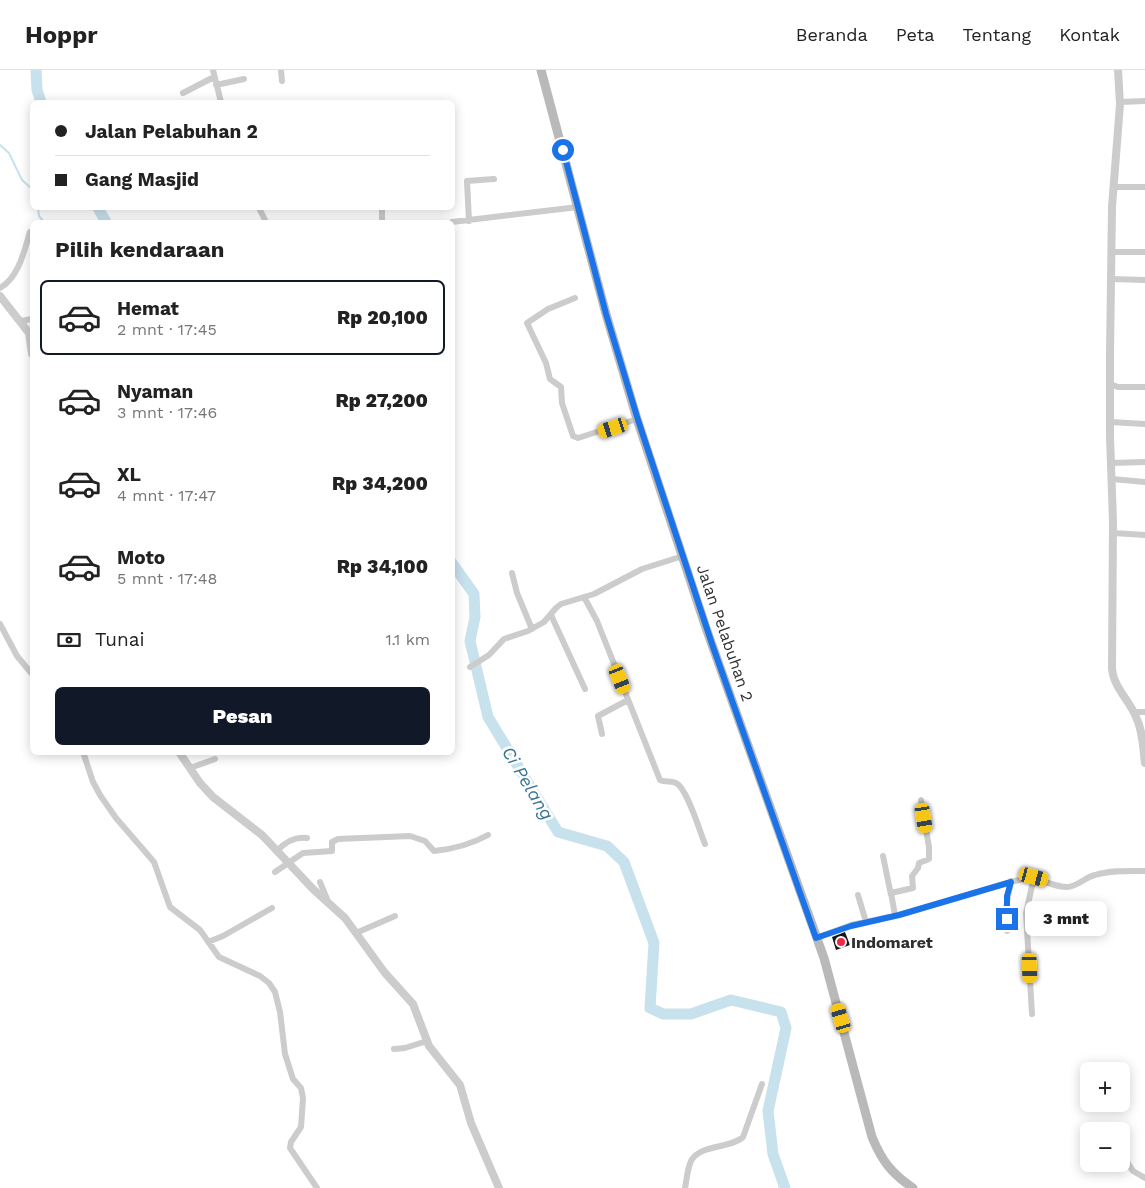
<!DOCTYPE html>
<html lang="id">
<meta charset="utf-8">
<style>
:root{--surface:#fff;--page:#f6f6f6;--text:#222;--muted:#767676;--line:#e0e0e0;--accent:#111827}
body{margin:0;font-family:"Work Sans",sans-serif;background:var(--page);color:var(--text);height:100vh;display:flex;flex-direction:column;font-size:19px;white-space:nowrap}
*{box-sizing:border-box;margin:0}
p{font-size:16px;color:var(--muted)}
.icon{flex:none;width:28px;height:28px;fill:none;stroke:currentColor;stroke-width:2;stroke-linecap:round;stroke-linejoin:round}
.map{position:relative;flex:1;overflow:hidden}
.side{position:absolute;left:30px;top:150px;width:425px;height:535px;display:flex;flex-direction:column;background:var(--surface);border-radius:8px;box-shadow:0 2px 12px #0003}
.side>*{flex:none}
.hud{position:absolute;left:30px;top:30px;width:425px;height:110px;border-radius:8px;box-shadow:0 2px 12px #0003;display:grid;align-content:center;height:110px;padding:0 25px;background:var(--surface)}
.buttons{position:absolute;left:1080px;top:992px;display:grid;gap:10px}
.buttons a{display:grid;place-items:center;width:50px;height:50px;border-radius:8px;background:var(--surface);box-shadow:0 2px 12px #0003;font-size:25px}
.end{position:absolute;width:22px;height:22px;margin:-11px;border:6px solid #1a73e8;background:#fff;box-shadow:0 0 0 2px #fff}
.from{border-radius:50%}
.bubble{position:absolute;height:35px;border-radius:8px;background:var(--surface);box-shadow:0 2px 12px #0003;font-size:16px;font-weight:800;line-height:35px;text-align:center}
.car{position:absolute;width:15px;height:30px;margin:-15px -8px;border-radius:6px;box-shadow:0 0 4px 1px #0007;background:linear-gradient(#f5c518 24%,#345 0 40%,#f5c518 0 76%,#345 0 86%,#f5c518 0)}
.hud b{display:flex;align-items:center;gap:18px;height:48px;font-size:19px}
.hud b+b{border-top:1px solid var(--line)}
.hud i{width:12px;height:12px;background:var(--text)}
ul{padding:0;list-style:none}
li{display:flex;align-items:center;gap:15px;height:75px;margin:0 10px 8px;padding:0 15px;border:2px solid transparent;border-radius:8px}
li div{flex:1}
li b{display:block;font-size:19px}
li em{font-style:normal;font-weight:800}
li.current{border-color:var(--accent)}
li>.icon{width:45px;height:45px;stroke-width:1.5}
h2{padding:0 25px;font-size:22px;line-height:60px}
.pay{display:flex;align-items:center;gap:12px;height:55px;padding:0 25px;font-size:19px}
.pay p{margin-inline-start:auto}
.primary-button{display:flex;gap:10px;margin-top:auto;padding:10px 25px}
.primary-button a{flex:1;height:58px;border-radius:8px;background:var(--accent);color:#fff;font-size:20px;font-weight:800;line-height:58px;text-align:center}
header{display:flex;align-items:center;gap:30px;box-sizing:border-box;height:70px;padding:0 25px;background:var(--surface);border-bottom:1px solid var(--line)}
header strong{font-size:24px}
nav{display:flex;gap:28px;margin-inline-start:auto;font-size:18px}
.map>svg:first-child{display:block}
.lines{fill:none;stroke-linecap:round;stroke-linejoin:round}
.stream{stroke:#c7e1ed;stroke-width:2}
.river{stroke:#c7e1ed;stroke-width:11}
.building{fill:#161616}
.minor{stroke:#ccc;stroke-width:6}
.tertiary{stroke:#ccc;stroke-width:8}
.secondary{stroke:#b9b9b9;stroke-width:9}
.route{stroke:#1a73e8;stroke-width:6}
.poi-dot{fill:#ed2943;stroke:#fff;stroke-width:2}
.labels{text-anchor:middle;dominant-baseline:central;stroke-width:5;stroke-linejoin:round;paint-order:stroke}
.street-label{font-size:16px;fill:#2f2f2f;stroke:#fff}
.poi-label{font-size:16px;font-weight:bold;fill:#2f2f2f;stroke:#fff;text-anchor:start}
.water-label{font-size:18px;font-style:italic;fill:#397695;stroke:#fff}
</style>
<header>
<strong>Hoppr</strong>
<nav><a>Beranda</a><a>Peta</a><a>Tentang</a><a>Kontak</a></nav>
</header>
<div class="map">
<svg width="1145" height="1118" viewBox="0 0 1145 1118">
<rect width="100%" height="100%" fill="#fff"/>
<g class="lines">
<path class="stream" d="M0,75L9,83L22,110L32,119
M38,138L39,146L44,152"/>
<path class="river" d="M36,0L37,20L41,32
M98,138L106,152
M452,493L474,524L475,547L470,571L488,647L558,762L607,776L624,792L654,873L650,938L663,944H691L731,930L781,942L786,958L768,1041L773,1084L785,1118"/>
</g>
<path class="building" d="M845,862L850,875L836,880L832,867Z"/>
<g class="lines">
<path class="minor" d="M213,0L221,32
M281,0L282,11
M216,15L244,9
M183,23L214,7
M1120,32L1145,31
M1114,117H1145
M259,138L266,152
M382,138V152
M469,151L467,111L494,109
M452,152L578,137
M1112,182H1145
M1111,209L1145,210
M0,218C19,207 24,181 30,162
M575,228L548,239L527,253L546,293L550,309L561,317L562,333L573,366L578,368L637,349
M21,251L32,249
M1110,314L1118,317H1145
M1110,352L1145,354
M1111,393L1145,392
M1112,409L1145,412
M1113,463L1145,465
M512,503L517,523L532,559
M584,527L597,551L660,710C666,713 670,710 676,713C687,718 700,762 705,774
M551,545L585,619
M0,554L17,586L32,604
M470,597L489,585L504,569L528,561L544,552L556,538L561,534L594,524L642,499L683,486
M1134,642H1145
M602,664L598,646L628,630
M83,682L93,712L100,725L116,748L154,792L170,837L200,860L219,887L260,906L269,913L275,922L280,942L285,984L293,1009L301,1018L303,1028L301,1057L291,1072L290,1078L317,1118
M190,698L215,689
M277,781C285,772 294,766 307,768
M883,786L891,825
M275,802L303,783L332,781V772L338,769L410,766L425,771L434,781C454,779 470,775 488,765
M320,812L329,834
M858,825L866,852
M895,845L891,823L913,818L912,806L918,798L919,793L929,789V777L921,730
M1007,861L1006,837L1011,811
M356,863L395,846
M816,868L851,855L899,845L1022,809C1040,806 1050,817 1067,817C1077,817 1085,807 1095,805C1111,800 1129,801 1145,801
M208,872L223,866L272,838
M1032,944L1026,843L1034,807
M394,979L405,978L427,971
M1113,1060V1061
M1121,1083L1133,1101L1145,1108
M685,1118C687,1109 687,1100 691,1091C700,1074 730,1079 743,1067L762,1014"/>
<path class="tertiary" d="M1118,0L1120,34L1112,137L1110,284V366L1113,452L1112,598C1113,617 1130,631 1136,647C1143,661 1143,678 1145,693
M0,226L29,263L32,284
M179,682L200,713L213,727L262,765L314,820L345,848L385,903L413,934L429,976L460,1015L471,1053L499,1118"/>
<path class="secondary" d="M541,0L606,244L637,349L706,558L824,888L872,1067C882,1091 891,1103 913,1118"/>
</g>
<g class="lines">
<path class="route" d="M563,80L606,244L638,350L712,574L816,868L851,856L899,845L1011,812L1007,826V849"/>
</g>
<circle class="poi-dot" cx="841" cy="872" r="5"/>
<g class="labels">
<g class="street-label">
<text transform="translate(725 563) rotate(71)">Jalan Pelabuhan 2</text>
</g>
<g class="poi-label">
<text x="851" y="872">Indomaret</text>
</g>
<g class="water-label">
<text transform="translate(528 713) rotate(59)">Ci Pelang</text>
</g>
</g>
</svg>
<div class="buttons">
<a>+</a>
<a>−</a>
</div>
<i class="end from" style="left:563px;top:80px"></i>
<i class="end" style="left:1007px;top:849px"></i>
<div class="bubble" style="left:1025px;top:831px;width:82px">3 mnt</div>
<i class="car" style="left:613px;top:358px;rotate:252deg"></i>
<i class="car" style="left:620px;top:609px;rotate:158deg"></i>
<i class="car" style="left:924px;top:748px;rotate:171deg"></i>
<i class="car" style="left:1034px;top:807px;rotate:105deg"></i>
<i class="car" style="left:1030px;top:898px;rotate:178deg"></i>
<i class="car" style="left:841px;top:948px;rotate:343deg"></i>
<div class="hud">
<b><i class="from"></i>Jalan Pelabuhan 2</b>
<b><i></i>Gang Masjid</b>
</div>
<section class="side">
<h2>Pilih kendaraan</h2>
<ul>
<li class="current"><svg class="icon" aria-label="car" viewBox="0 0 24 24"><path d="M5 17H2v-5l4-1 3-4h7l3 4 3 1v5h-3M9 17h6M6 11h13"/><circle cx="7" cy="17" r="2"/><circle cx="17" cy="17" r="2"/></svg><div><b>Hemat</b><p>2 mnt · 17:45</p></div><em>Rp 20,100</em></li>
<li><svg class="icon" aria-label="car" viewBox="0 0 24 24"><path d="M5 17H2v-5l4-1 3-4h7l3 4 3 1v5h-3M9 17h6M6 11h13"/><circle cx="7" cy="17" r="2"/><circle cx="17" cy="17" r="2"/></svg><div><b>Nyaman</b><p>3 mnt · 17:46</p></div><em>Rp 27,200</em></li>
<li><svg class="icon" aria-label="car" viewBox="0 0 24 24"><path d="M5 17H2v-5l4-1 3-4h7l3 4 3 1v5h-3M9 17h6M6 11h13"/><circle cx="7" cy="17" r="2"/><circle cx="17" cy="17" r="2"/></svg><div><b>XL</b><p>4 mnt · 17:47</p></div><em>Rp 34,200</em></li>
<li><svg class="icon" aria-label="car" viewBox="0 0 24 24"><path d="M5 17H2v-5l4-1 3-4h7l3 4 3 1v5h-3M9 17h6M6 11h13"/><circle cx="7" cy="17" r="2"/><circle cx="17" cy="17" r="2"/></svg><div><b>Moto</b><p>5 mnt · 17:48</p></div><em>Rp 34,100</em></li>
</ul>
<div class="pay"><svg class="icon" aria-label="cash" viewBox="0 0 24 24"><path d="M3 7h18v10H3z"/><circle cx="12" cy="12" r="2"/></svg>Tunai<p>1.1 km</p></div>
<div class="primary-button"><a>Pesan</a></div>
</section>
</div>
